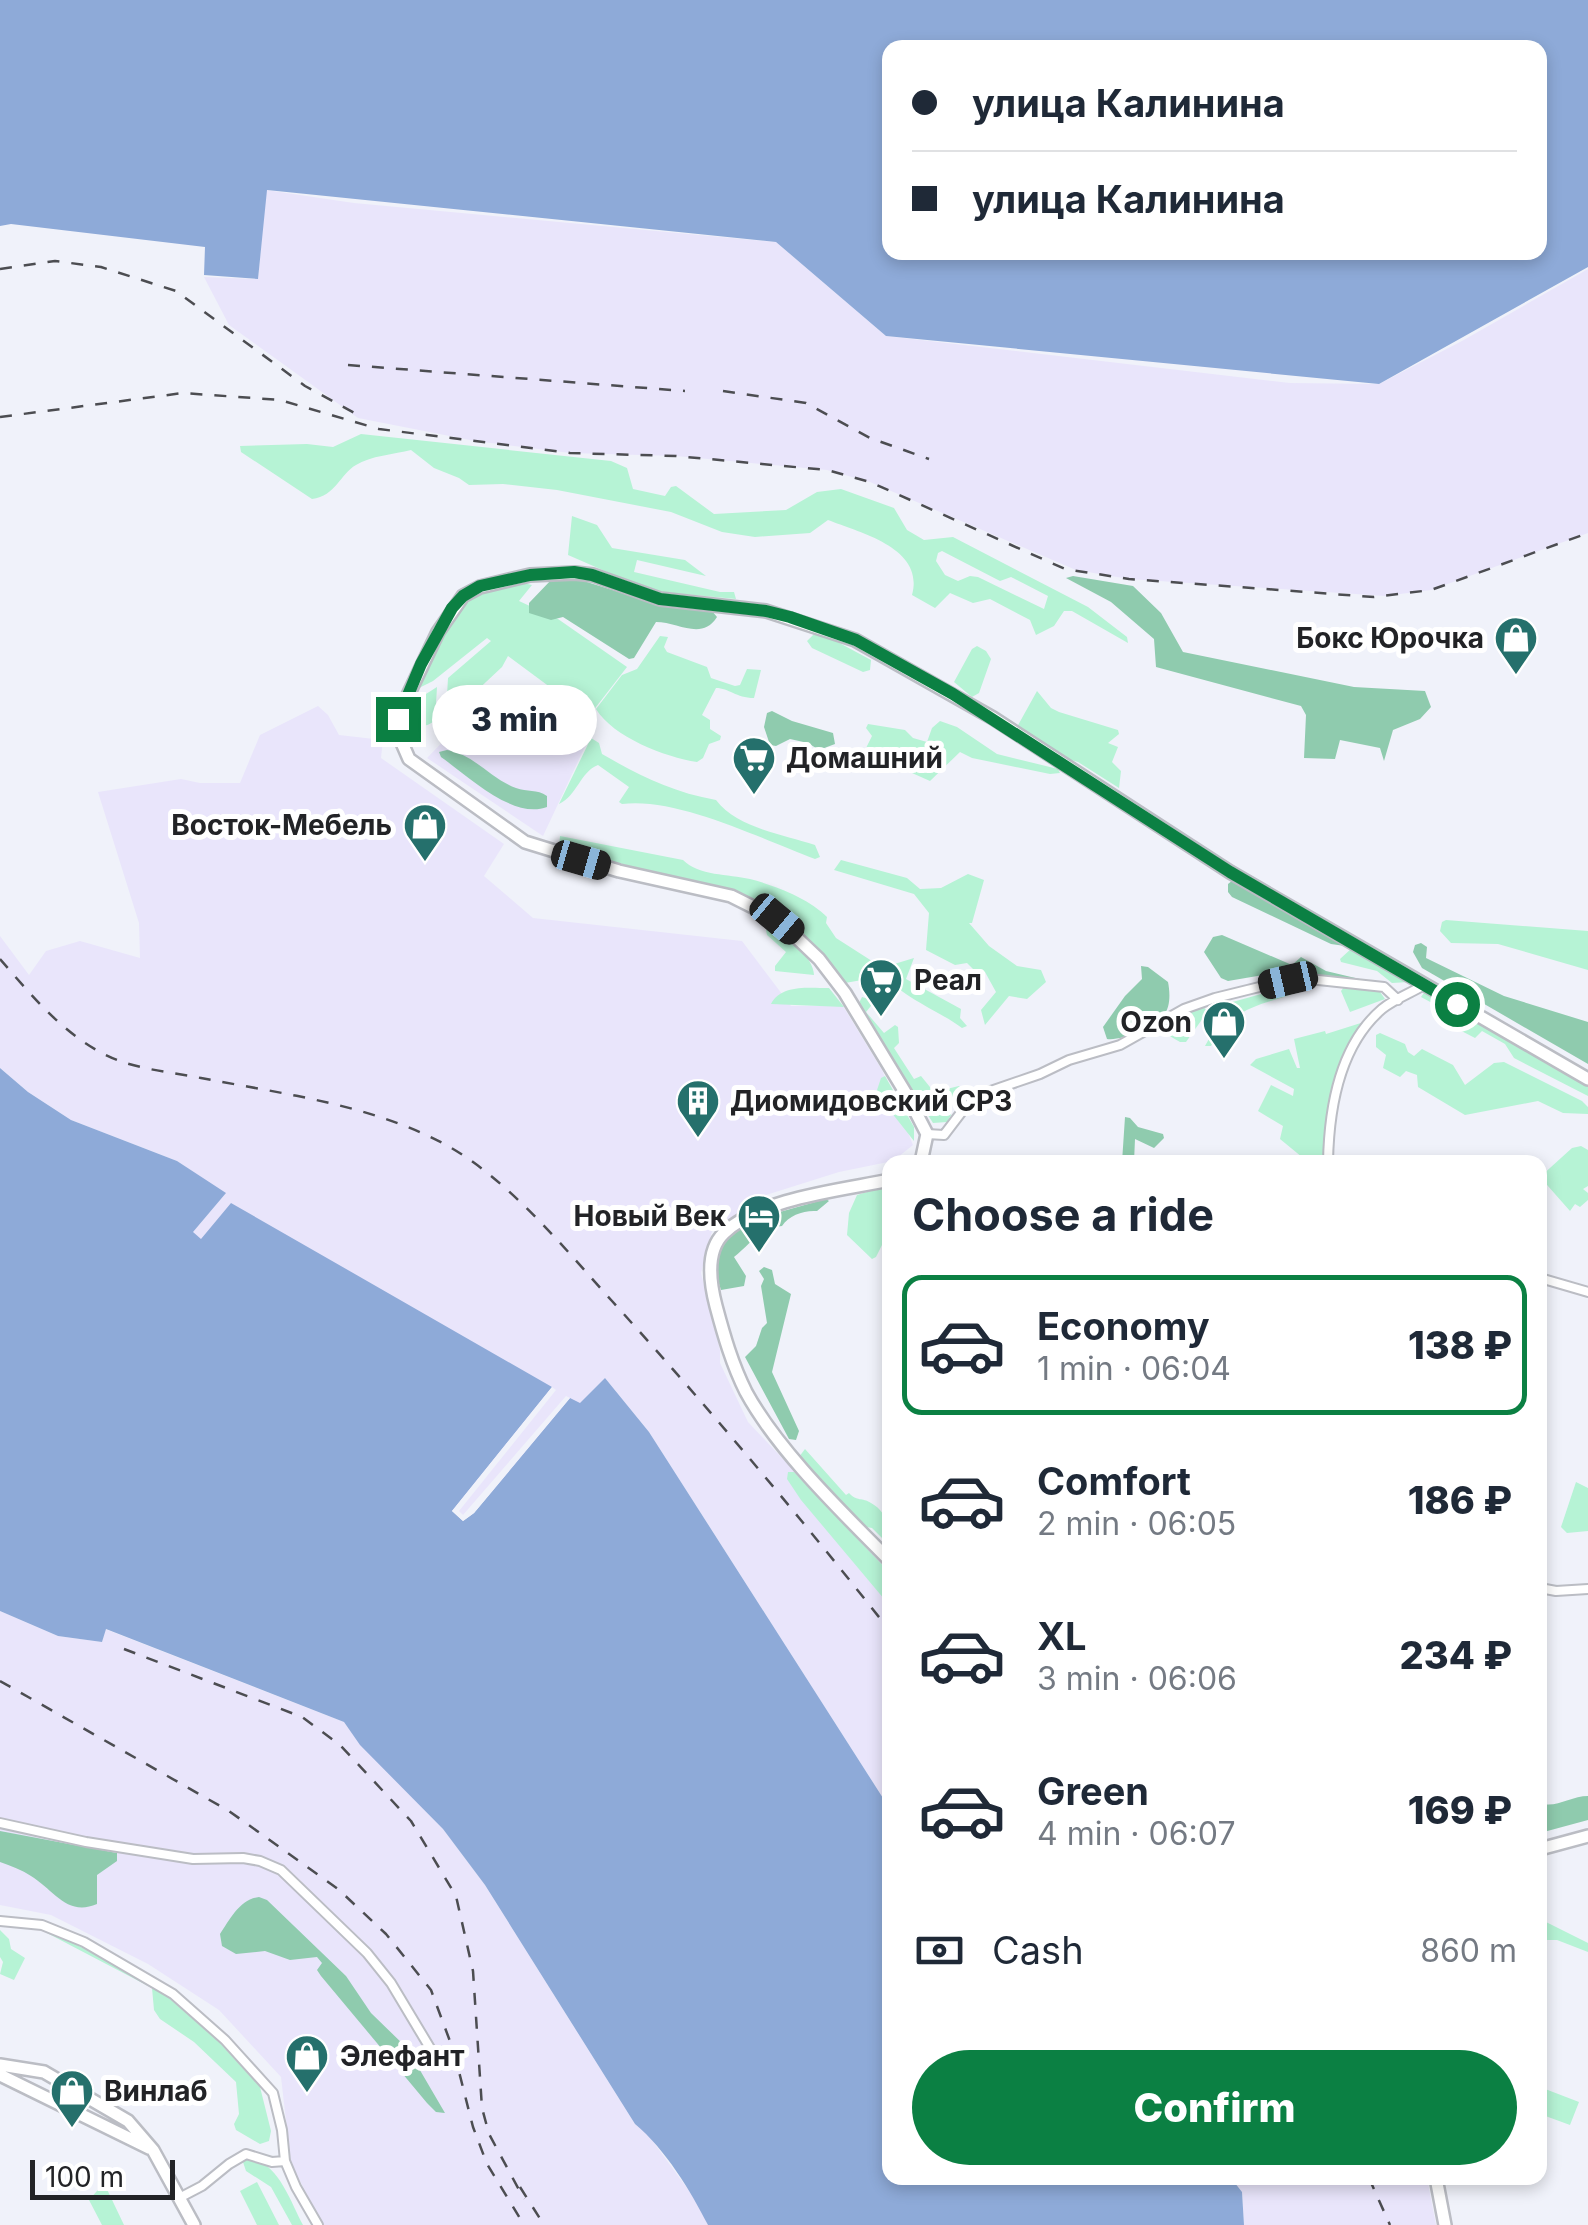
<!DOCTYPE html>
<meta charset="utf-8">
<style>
:root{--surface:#fff;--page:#f2f2f3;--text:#1f2937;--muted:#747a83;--line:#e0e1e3;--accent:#0b8043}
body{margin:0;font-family:Inter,sans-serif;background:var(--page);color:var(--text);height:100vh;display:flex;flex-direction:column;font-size:38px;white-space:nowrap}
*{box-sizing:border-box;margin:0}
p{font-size:32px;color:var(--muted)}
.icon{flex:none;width:55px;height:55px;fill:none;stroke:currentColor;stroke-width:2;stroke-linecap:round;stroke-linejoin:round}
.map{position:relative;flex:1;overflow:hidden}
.details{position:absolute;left:882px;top:1155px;width:665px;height:1030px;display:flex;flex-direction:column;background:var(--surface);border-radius:20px;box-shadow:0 5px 15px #0003}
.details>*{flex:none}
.banner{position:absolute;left:882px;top:40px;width:665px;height:220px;border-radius:20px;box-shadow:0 5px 15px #0003;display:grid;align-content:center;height:220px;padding:0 30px;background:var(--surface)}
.scale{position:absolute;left:30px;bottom:25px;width:145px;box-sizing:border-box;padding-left:10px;border:5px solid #222326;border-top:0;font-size:28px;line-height:35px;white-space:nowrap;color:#222326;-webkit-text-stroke:8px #fff;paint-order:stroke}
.end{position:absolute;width:45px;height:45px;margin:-22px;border:12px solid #0b8043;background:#fff;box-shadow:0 0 0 5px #fff}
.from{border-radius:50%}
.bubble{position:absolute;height:70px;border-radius:35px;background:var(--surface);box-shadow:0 5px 15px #0003;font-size:32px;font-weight:800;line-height:70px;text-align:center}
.car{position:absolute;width:30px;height:60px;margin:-30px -15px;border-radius:12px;box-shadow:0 0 8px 2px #0007;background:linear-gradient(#222 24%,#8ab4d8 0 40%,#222 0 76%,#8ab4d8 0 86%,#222 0)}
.banner b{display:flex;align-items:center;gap:35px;height:95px;font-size:38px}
.banner b+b{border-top:2px solid var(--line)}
.banner i{width:25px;height:25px;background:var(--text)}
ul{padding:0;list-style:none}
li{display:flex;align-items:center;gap:30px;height:140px;margin:0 20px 15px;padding:0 10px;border:5px solid transparent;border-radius:20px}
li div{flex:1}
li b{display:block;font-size:38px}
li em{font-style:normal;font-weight:800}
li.current{border-color:var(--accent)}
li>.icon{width:90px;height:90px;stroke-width:1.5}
h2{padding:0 30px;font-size:45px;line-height:120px}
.pay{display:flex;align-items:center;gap:25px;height:110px;padding:0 30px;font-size:38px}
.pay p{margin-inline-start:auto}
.action{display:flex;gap:20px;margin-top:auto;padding:20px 30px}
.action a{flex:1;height:115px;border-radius:60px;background:var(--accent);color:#fff;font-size:40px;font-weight:800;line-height:115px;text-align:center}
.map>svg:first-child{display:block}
.industrial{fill:#e9e5fb}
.green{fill:#b6f3d5;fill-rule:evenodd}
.forest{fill:#8fcbae}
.water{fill:#8eaad8;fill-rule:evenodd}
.pier{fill:#f0f2fa}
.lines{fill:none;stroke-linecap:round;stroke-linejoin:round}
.street-casing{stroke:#bbbdc4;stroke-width:12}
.secondary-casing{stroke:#bbbdc4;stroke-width:16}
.street{stroke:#fff;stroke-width:8}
.secondary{stroke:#fff;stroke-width:11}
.rail{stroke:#4c4d51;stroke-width:2.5;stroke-dasharray:12 12;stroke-linecap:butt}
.route{stroke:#0b8043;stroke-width:12}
.labels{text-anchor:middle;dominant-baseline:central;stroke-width:10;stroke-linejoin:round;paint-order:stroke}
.poi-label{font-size:28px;font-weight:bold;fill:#222326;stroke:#fff;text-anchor:start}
</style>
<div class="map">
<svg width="1588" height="2225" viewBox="0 0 1588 2225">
<rect width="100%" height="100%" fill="#f0f2fa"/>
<path class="industrial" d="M266,190L354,203L776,242L886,336L1290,383L1379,384L1462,341L1588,269V533L1431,590L1385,596L1129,579L1076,570L870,482L827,470L676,456L570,453L475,441L358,418L229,325L204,277L258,279Z
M510,686L527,687L589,738L543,836L427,758L462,722Z
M318,706L328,715L339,735L383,740L381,758L504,844L484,876L533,918L742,941L791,1006H843L882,1070L913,1145L893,1161L839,1172L766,1195L712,1231L701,1273L720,1350V1363L748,1422L890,1572V1809L649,1432L605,1378L463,1521L192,1233L225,1194L177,1161L71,1120L28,1092L0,1068V936L29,975L46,951L80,941L140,958L139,923L98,792L181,779L200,783H240L260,735Z
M0,1611L58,1636L102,1642L105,1629L344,1722L361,1745L443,1829L485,1885L635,2124L649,2136L695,2199L708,2225H323L291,2164L281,2077L219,2010L148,1964L51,1915L0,1905Z
M1231,2178H1427L1436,2225H1244L1242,2192Z"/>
<path class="green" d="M361,434L611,461L627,468L633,489L665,496L671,487L676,486L714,514L786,510L817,492L841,489L894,508L907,530L924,540L953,537L1088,607L1127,637L1128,643L1072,611H1064L1054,626L1036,635L1030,620L990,599L973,603L950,593L935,608L912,595C925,548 861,533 828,520L810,533L755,537L722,532L671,512L557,490L503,484L469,485L459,478L434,468L411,450C395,454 370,456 356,465C340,474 336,496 312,499L241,452L240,446L307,444L333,447ZM942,551L1000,581L1011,577L1048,596L1044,609L978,577L970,576L958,581L945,575L936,561L938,553Z
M572,516L597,525L612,548L685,560L706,576L637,560L634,572L720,592H734L736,599L664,592L637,585L568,555Z
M523,583L532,585L519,601L558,619L627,667L589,716L508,656L502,667L454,712L446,713L448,678L491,641L487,638L433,681L419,688C423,665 452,614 471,600C485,589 506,587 523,583Z
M814,634L832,639L871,660L870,670L863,672L812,648L807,641Z
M660,636L668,637L664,647L667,652L707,667L711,678L735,686L740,685L747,669L761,670L754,698C736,698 729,688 716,688L702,715L710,720V729L721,736L720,740L709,744L703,758L697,762C665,757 613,737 596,709L622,675L637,669Z
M977,646L986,651L991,659L979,693L972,697L954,682L972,649Z
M437,687L435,720C427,728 413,729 407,719L410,704Z
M1037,691L1051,708L1059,712L1118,730L1119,734L1108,743L1118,747L1112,762L1121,771L1119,788L1078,762L1061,757L1017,727Z
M940,721L957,727L997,754L1058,769L1060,773L1050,774L972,758L960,752L930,781L912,773L910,763L866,748L872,736L866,728L868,724L905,730L913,738L927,742L932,728Z
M591,738L599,743L602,754C640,776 672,792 716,800C737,828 782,834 815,845L820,857L815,859C761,839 678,797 622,804L619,802L629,787L598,765C580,772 577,796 559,804Z
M560,836L683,860C699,876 728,874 750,879C774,885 810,899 827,917L826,923L836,938L875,963L862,980L845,983L801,932L781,915L749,898L559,847Z
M841,860L907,878L920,889L941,888L968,874L984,880L972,923H969L989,946L1017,966L1041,970L1046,982L1027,999L1009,996L985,1025L981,1010L996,992L985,972L975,971L967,963L955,965L926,950L929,913L914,894L834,870Z
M1446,920L1588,931V970L1498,944L1451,943L1440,931L1442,922Z
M770,927C786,932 814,958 814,975L775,971V966L786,952L767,935L766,930Z
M1352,948L1409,982L1392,983L1377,971L1341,962L1340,959Z
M914,958L906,979L961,1009L960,1018L967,1026L962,1028C943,1013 895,994 887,975L891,965Z
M1297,984L1307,988C1267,1006 1235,1002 1211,1046H1205L1229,1003Z
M1344,987L1380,992L1385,999L1350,1012L1341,991Z
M829,988L844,1007L771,1004C781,984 809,988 829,988Z
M1426,990L1588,1083V1096L1514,1058L1505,1044L1482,1031L1475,1038L1444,1022L1445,1010L1421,997Z
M862,997L875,1001L866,1012L884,1033L895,1025L898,1027L899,1043L894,1048L914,1079L921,1076L934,1092L959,1086L968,1092L969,1097L964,1101L958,1096L950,1101L951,1115L947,1122L933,1123L858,1005Z
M1203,1007L1208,1011L1186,1042H1180L1161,1031L1162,1025Z
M1364,1022L1340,1065L1328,1111L1323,1162H1308L1280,1139L1283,1126L1258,1111L1271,1085L1293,1096L1294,1089L1250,1065L1256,1059L1289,1049L1297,1068H1300L1294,1039L1325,1031L1326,1034Z
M1380,1033L1405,1044L1408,1052L1414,1056L1422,1049L1453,1065L1465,1085L1494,1063L1504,1062L1582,1101L1588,1107V1114L1563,1113L1538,1101L1465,1115L1418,1087L1417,1075L1406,1071L1400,1077L1383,1068L1386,1055L1376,1047V1035Z
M885,1076L914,1127V1141L876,1093L881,1078Z
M1581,1146L1588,1150V1186L1583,1189L1588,1193V1200L1580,1207L1575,1204L1570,1211L1540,1177L1572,1148Z
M890,1185V1229L876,1257L872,1259L847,1235L849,1213L857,1195Z
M805,1449L846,1495L849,1493C857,1502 862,1497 871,1503C888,1512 890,1530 890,1546L872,1528L861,1526L799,1457Z
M788,1472H794L890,1573V1606L801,1500L787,1479Z
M1576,1482L1588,1488V1531L1567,1533L1561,1527Z
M1540,1919L1588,1943V1952L1557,1940H1540Z
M0,1930L9,1939L11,1949L25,1958L14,1980L0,1974L3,1962L0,1957Z
M50,1931L154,1985L219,2042L260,2087L271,2131L269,2141L260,2144L236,2130L234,2124L239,2114L236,2082L194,2042L160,2019L154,2010L152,1988L47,1933Z
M1540,2087L1579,2102L1570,2125L1540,2114Z
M247,2159C277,2158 291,2203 303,2225H292L271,2187L246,2171L243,2162Z
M257,2182L279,2225H257L240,2191Z
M104,2183L124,2225H102L89,2200Z"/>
<path class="forest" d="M1073,576L1133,586L1161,613L1183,652L1354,687L1425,691L1431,707L1420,719L1393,730L1384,761L1380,748L1340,740L1335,759L1304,758L1306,715L1301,706L1156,667L1154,639L1111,602L1066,578Z
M574,578L651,602L712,611L717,617C702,641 678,622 656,622L634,658L629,659L563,617L551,620L529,613V603L552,579Z
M772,711L792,721L833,733L835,744L819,750L808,743L790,739L776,746L770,745L764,727L767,713Z
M447,750C472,753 491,779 516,788C527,792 537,789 547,796V807C513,820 468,776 441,757L439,752Z
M1233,880L1344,942L1345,946L1331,944L1232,897L1228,892V884Z
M1222,935L1292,965L1301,957L1326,971L1368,981L1295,975L1286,971L1228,981L1221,978L1204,952L1213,937Z
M1421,943L1427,947L1426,958L1504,996L1588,1022V1064L1422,968L1413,952L1415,945Z
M1141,966L1148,967L1168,982C1170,992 1171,1008 1163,1016C1151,1027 1123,1041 1107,1039L1103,1027L1125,996L1142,979Z
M1125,1117L1130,1118L1138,1127L1163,1134L1164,1138L1154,1148L1135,1139L1134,1162H1122Z
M826,1199L829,1201L817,1211C804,1210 789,1215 782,1226C759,1228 750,1245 734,1257L746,1276L744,1286L721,1290L715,1271L722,1241L758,1218Z
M764,1267L772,1270L775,1284L791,1294L772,1372L799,1431L796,1440L789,1439L745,1357L756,1346L762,1328L767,1323L761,1286L764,1279L759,1271Z
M1588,1796V1820L1540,1833V1803C1555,1809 1571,1796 1588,1796Z
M0,1831L117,1853V1861L97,1875V1904C67,1917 54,1890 31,1876C22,1870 11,1866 0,1862Z
M259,1897L267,1900L346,1976L371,2013L407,2048L445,2113L436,2112L427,2103L321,1976L317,1970L322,1963L317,1957L290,1960L265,1951L236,1954L222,1946L220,1934C230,1919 240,1899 259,1897Z"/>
<path class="water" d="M0,0H1588V267L1379,384L886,336L776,242L267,190L258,279L204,275L205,247L11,224L0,226ZM890,48H1540V252H890Z
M0,1068L28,1092L71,1120L177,1161L226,1193L193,1232L201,1239L231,1203L552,1387L452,1511L463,1521L474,1513L570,1398L580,1403L605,1378L649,1432L890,1809V2178H1231L1242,2192L1244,2225H708C690,2190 666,2150 635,2124L485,1885L443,1829L360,1745L344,1722L106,1629L102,1642L58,1636L0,1611Z"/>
<path class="pier" d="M552,1387L556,1390L459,1511L463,1515L566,1396L570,1398L474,1513L463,1521L452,1511Z"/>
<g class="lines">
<g class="street-casing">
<path id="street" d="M927,1134L944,1135L963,1110L982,1094L1040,1074L1069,1060L1120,1045L1184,1009L1215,998L1288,980L1309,979L1384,987L1398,1000
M1328,1162C1329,1109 1340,1045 1382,1009C1394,999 1411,993 1424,985
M1540,1278L1588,1292
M1540,1588L1556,1591L1588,1589
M0,1823L86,1842L193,1859L243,1858L260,1861L281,1870L367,1953L391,1983L439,2063
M0,1921L42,1925L84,1942L173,1994L225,2040L273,2093L282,2130L285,2161L296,2187L318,2225
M181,2197L202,2186L229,2164L246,2154L272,2162L285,2161"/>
</g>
<g class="secondary-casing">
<path id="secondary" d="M921,1162L927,1134L908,1097L845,993L819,959L777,919L731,896L619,871L525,842L409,759L399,736L400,712L438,632L463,596L480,587L530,575L575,573L593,575L660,599L766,611L855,640L993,718L1230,872L1588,1079
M890,1180C842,1190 760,1198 724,1233C705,1251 710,1283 716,1306C724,1336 732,1364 746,1392C778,1451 843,1513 890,1561
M1540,1849L1588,1836
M0,2065L44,2072L128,2121L153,2150L194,2225
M0,2075L149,2148
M1436,2178L1445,2225"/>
</g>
<use href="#street" class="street"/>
<use href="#secondary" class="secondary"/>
<path class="rail" d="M0,269L55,261L101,267L176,291L305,386L360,416
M348,365L685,391
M723,391L806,403L870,438L929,459
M0,417L183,393L280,400L379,429L570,453L676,456L827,470L870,482L1065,569L1129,579L1374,597L1431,590L1588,533
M0,959C33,997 70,1043 120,1061C145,1070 175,1073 201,1078C284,1094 374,1105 448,1146C510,1181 565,1249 612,1301C709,1408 801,1518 890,1631
M124,1649L302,1717L340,1745L411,1821L456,1896L473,1971L482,2108L489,2134L524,2199
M0,1681L229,1811L338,1889L386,1934L431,1990L454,2052L473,2127L487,2164L524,2225
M1369,2178L1390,2225
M520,2187L544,2225"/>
</g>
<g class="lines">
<path class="route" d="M398,719L421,664L452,608L463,596L480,586L530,575L574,572L592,575L660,599L766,611L790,617L856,640L953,694L1230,872L1457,1004"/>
</g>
<defs>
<g id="shop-pin" transform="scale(2.25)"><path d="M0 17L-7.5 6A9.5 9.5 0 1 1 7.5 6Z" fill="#25706c" stroke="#fff"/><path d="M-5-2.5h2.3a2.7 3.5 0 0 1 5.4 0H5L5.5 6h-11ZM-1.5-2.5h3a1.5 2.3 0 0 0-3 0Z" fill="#fff"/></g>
<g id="supermarket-pin" transform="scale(2.25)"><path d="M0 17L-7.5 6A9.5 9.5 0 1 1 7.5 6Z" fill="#25706c" stroke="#fff"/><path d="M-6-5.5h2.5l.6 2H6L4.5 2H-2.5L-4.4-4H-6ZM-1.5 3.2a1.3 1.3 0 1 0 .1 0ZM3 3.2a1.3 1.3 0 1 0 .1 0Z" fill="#fff"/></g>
<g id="building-pin" transform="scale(2.25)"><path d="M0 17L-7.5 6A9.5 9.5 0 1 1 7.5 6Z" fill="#25706c" stroke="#fff"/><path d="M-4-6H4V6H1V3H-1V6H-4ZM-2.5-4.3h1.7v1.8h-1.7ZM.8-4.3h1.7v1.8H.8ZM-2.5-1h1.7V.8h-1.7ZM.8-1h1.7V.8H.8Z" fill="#fff"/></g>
<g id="hotel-pin" transform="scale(2.25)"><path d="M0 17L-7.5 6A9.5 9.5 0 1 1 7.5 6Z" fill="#25706c" stroke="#fff"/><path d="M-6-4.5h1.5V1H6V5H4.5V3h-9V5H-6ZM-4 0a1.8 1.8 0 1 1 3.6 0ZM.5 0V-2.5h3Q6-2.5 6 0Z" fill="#fff"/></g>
</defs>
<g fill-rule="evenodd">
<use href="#shop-pin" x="1516" y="638"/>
<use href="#supermarket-pin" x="754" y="758"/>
<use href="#shop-pin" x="425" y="825"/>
<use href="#supermarket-pin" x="881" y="980"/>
<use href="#shop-pin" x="1224" y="1022"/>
<use href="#building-pin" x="698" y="1101"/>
<use href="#hotel-pin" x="759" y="1216"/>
<use href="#shop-pin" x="307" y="2056"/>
<use href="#shop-pin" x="72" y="2091"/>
</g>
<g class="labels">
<g class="poi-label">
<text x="1484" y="638" text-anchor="end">Бокс Юрочка</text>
<text x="786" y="758">Домашний</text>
<text x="392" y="825" text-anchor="end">Восток-Мебель</text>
<text x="914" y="980">Реал</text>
<text x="1192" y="1022" text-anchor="end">Ozon</text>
<text x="730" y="1101">Диомидовский СРЗ</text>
<text x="726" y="1216" text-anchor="end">Новый Век</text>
<text x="340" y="2056">Элефант</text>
<text x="104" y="2091">Винлаб</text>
</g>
</g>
</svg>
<div class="scale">100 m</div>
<i class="end from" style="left:1457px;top:1004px"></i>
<i class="end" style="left:398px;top:719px"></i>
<div class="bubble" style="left:432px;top:685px;width:165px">3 min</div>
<i class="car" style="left:581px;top:860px;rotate:106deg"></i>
<i class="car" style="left:777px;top:919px;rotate:130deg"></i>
<i class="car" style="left:1288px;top:980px;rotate:257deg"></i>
<div class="banner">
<b><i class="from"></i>улица Калинина</b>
<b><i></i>улица Калинина</b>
</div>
<section class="details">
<h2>Choose a ride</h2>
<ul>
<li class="current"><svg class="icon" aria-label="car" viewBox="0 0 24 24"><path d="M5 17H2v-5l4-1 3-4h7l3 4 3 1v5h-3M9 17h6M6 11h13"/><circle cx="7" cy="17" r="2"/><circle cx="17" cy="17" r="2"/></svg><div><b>Economy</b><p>1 min · 06:04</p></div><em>138 ₽</em></li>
<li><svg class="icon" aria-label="car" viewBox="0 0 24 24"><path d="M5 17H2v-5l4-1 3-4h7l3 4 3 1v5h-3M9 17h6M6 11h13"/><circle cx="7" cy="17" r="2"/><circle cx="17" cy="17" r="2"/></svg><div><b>Comfort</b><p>2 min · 06:05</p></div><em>186 ₽</em></li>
<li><svg class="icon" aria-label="car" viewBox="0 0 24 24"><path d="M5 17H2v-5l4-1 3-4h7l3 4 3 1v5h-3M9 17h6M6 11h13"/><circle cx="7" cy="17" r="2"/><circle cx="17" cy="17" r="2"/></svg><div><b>XL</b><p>3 min · 06:06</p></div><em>234 ₽</em></li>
<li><svg class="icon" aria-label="car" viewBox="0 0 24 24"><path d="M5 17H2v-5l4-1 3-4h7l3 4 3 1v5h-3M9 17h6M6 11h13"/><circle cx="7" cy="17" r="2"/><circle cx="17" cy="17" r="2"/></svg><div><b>Green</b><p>4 min · 06:07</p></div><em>169 ₽</em></li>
</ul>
<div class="pay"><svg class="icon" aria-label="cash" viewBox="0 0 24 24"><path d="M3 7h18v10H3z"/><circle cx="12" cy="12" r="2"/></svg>Cash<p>860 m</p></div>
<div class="action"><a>Confirm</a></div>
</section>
</div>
